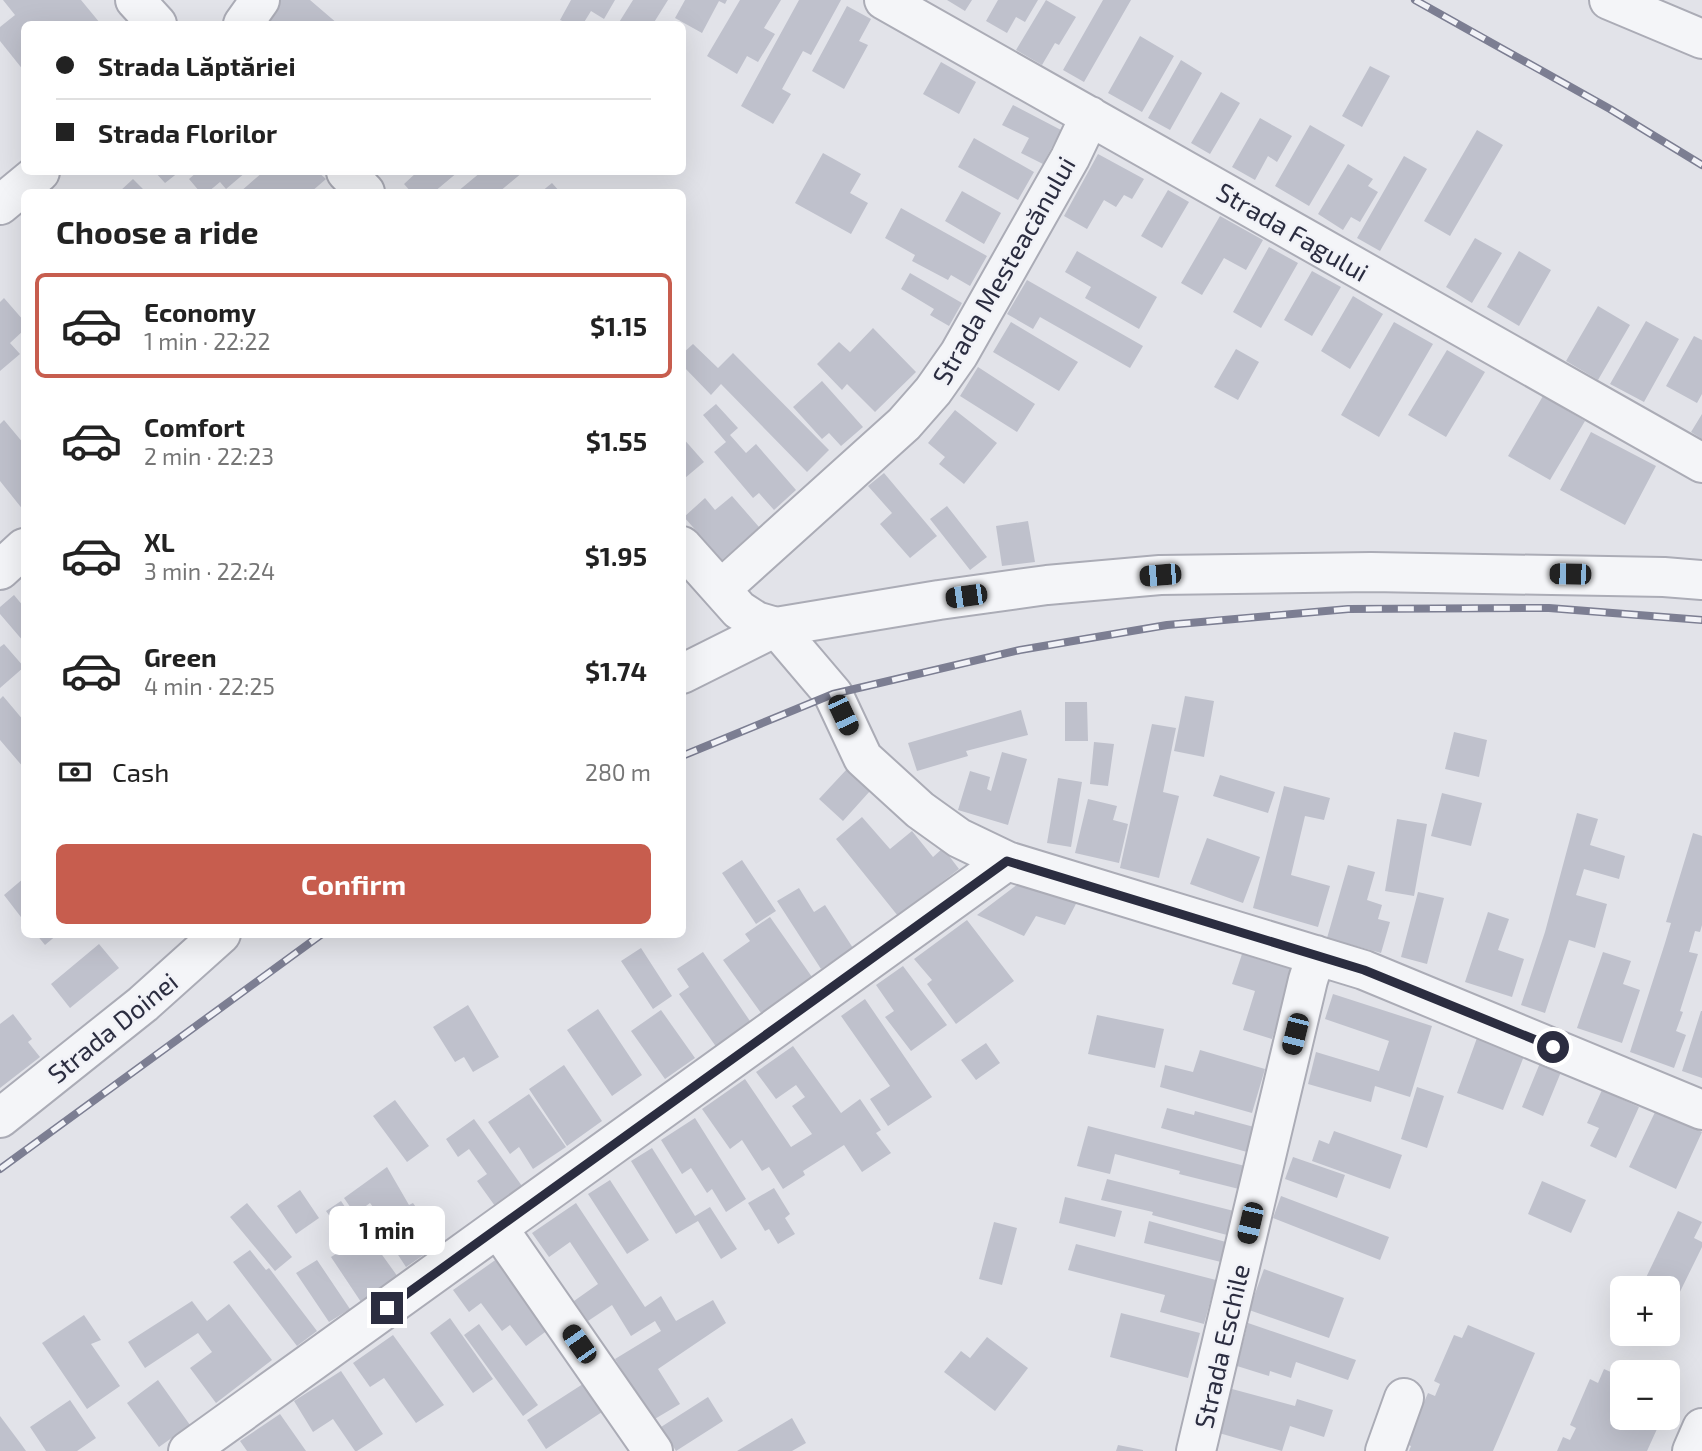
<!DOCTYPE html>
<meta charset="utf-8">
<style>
:root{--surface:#fff;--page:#f6f6f6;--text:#222;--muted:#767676;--line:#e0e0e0;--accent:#c75d4e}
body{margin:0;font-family:"Exo 2",sans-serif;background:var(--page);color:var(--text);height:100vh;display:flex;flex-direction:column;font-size:26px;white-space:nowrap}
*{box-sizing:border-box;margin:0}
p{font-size:23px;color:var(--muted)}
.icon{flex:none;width:38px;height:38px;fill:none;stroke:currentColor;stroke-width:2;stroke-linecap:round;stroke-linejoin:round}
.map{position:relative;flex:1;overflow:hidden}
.side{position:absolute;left:21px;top:189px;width:665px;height:749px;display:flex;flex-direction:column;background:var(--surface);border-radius:10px;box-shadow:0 7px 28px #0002}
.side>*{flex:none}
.banner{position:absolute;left:21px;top:21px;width:665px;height:154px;border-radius:10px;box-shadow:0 7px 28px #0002;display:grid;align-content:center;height:154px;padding:0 35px;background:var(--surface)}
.buttons{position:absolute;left:1610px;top:1276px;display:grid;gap:14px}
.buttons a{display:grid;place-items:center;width:70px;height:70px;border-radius:10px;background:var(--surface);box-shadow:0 7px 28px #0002;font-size:35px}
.end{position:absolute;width:32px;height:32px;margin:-16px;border:9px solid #2b2d40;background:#fff;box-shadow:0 0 0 4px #fff}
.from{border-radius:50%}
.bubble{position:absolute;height:49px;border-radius:10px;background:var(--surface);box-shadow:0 7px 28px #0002;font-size:23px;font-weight:700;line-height:49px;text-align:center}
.car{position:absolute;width:21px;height:42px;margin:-21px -10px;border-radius:9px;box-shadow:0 0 5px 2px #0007;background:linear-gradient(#222 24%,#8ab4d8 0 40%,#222 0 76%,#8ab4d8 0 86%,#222 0)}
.banner b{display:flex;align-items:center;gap:24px;height:66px;font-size:26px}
.banner b+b{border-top:2px solid var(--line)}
.banner i{width:18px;height:18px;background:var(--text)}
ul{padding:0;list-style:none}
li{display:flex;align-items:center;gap:21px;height:105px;margin:0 14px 10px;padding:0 21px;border:4px solid transparent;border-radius:10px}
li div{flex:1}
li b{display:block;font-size:26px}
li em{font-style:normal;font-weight:700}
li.current{border-color:var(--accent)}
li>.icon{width:63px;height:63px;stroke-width:1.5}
h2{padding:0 35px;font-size:32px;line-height:84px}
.pay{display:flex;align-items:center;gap:18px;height:77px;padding:0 35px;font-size:26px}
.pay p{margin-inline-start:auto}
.primary-button{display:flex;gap:14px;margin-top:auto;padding:14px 35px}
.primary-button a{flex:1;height:80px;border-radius:10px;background:var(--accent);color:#fff;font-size:28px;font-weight:700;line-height:80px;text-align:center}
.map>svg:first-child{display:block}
.building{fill:#bfc1cc}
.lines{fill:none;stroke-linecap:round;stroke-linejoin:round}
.minor-casing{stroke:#abacb6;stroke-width:42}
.minor{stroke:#f4f5f8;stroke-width:38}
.rail-casing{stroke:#7c7e92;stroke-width:8}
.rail{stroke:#f1f2f7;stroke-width:5;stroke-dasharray:16;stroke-linecap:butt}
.route{stroke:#2b2d40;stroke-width:9}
.labels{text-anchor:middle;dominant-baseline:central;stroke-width:5;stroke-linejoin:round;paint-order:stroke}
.street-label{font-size:26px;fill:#2b2d40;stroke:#f1f2f7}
</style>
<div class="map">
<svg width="1702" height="1451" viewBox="0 0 1702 1451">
<rect width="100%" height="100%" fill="#e2e3e9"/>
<path class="building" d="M3,0H81L100,23L24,24V71L0,41V27L15,15Z
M278,0H310L338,24H261Z
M571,0H615L604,19L591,11L583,24H569L560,20Z
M633,0H668L653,24H618Z
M685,0H727L725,4L719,1L702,33L675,18Z
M740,0H781L764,28L775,34L758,62L747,56L737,74L707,56Z
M799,0H841L811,55L803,51L782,89L791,94L773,124L741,106Z
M947,0H972L965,11Z
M998,0H1038L1025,22L1016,17L1007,33L986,21Z
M1046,0L1076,17L1059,45L1055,43L1042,65L1016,50Z
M1103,0H1131L1084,82L1063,70Z
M847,6L871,19L859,41L868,45L844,89L812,71Z
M1140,36L1174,56L1142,112L1108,93Z
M1181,60L1202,73L1170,130L1148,118Z
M941,62L976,82L959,114L923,94Z
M1370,66L1390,76L1362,127L1342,116Z
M1221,92L1240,103L1210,154L1191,143Z
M1013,105L1061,130L1043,164L1021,153L1029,138L1002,125Z
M1260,118L1292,136L1277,162L1268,156L1255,180L1232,167Z
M1310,125L1345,145L1309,206L1275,186Z
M1477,130L1503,145L1450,236L1424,221Z
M974,138L1034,172L1018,200L958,167Z
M823,153L861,174L850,193L868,203L851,234L795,203Z
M1098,154L1144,179L1132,199L1124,195L1116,207L1104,200L1087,229L1064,216Z
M1404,156L1427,169L1380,251L1357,238Z
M1348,164L1373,179L1368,186L1378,192L1360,222L1351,217L1343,230L1318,214Z
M155,172H179L165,183Z
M197,172H246L226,189L220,182L208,192H200L189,179Z
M263,172H318L326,179L311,192H240Z
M417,172H458L434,192H411L404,184Z
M481,172H523L499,192H457Z
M133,179L146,192H119Z
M552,183L560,192H541Z
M1168,190L1189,202L1162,248L1141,236Z
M962,191L1001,213L984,244L945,221Z
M901,208L987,256L970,286L951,275L948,280L912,261L915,255L885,238Z
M1220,216L1263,240L1246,270L1224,258L1202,295L1181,283Z
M1475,238L1502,253L1472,303L1446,287Z
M1269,247L1298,263L1261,328L1233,312Z
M1077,251L1157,297L1139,329L1085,298L1091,287L1065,272Z
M1519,251L1551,270L1519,326L1487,307Z
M1312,271L1341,287L1312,336L1284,320Z
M910,273L962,303L949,326L930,315L934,309L901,289Z
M1027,280L1143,346L1130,368L1040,317L1033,329L1007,314Z
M1353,296L1383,314L1350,369L1321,351Z
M4,298L24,321V330L10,343L20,354L0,371V302Z
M1598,306L1630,325L1598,380L1566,361Z
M1646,321L1679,339L1644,402L1610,384Z
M1011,322L1078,362L1059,391L993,352Z
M1394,322L1433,344L1379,437L1341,415Z
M873,328L916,372L875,412L847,384L842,390L817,364L839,342L850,352Z
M1694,336L1702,340V394L1697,403L1666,386Z
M693,344L718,368L733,353L829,450L807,472L721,384L711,395L682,365V354Z
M1236,349L1259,362L1238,400L1214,387Z
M1447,350L1485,372L1446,437L1408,415Z
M978,367L1035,404L1017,432L960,396Z
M822,381L863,427L841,446L829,433L822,439L793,407Z
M1543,396L1585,421L1550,480L1508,456Z
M716,404L738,428L730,435L746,453L756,444L796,490L774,510L759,493L753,498L714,452L726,442L703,415Z
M955,410L997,443L964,484L939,464L945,457L928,443Z
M1702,414V439L1691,432Z
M4,420L24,444V511L0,481V424Z
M1591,432L1656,466L1625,525L1560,490Z
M682,437L704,462L685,478L682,475Z
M884,473L937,536L910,558L880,524L892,513L868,486Z
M732,496L759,527L722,560L684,517L705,498L715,510Z
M947,506L987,557L970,570L930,519Z
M1028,521L1035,562L1002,566L996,526Z
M14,595L24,607V642L0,614V607Z
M4,644L24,667L0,688V647Z
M3,696L24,721V768L0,740V699Z
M1185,696L1214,701L1204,757L1174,751Z
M1065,702H1087L1088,741H1065Z
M1021,710L1028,735L966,751L968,756L917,771L908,743Z
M1152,724L1176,728L1163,792L1179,796L1159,878L1120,868Z
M1454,732L1487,740L1479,777L1445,769Z
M1094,742L1114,744L1108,786L1090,784Z
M1002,752L1027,759L1008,825L958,810L970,771L990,777L987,789L991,791Z
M847,769L870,791L843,821L819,799Z
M1220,775L1275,792L1268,813L1213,796Z
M1058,778L1082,782L1071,847L1047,843Z
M1284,786L1330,798L1324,820L1305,816L1291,875L1330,886L1318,927L1253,908Z
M1442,793L1482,803L1471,846L1431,836Z
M1088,799L1117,806L1113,820L1128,824L1119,863L1075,853Z
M1577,813L1598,819L1590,845L1625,856L1619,879L1584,869L1576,895L1607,904L1595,948L1569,940L1545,1013L1521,1005L1545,932Z
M862,817L890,849L912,831L933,857L943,848L959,869L898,916L836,839Z
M1397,819L1427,824L1414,896L1385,891Z
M1693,833L1702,836V925L1700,932L1695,931L1689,952L1698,954L1680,1011L1683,1012L1676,1031L1686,1035L1674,1068L1630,1052L1665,943L1671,923L1666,922Z
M1207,838L1260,857L1243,903L1190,884Z
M742,860L776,911L756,924L722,873Z
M1348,865L1375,872L1367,900L1382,905L1378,919L1390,922L1381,953L1327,938Z
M24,878V921L4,895Z
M1022,881L1078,900L1065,925L1036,916L1024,936L977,915Z
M799,888L814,912L825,905L853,948L821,969L777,901Z
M1418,892L1444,898L1427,964L1401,957Z
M1488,912L1509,919L1498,950L1524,959L1512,997L1465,982Z
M770,917L812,977L761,1013L723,960L750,941L745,934Z
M967,920L1014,981L956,1024L927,984L932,980L914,959Z
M36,934H58L45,945Z
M99,944L119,968L70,1008L51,984Z
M641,948L672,996L653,1009L621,961Z
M703,952L752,1024L717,1048L679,994L689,987L677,969Z
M1603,952L1631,961L1623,984L1640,990L1622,1043L1577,1028Z
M1242,954L1294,970L1272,1039L1243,1030L1255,991L1232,984Z
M903,966L947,1025L911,1051L885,1017L894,1011L876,985Z
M1333,994L1432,1026L1410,1097L1375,1086L1371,1102L1308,1084L1316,1052L1379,1071L1389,1041L1325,1019Z
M865,999L932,1097L888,1126L870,1099L890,1086L841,1016Z
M468,1005L499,1057L473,1072L464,1057L455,1062L433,1027Z
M598,1009L642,1075L612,1096L567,1030Z
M661,1010L695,1058L665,1079L631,1031Z
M1701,1011H1702V1078L1682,1071Z
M13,1014L32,1039L28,1042L40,1057L0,1088V1024Z
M1097,1015L1164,1029L1155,1068L1088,1054Z
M1477,1038L1524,1056L1503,1110L1457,1093Z
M986,1043L1000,1063L976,1080L961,1060Z
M793,1046L841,1113L860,1099L881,1130L876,1133L891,1153L862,1172L844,1145L803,1171L805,1175L783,1189L769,1167L762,1171L742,1140L730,1149L702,1109L745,1079L791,1147L812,1134L792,1106L805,1097L796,1085L776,1099L756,1072Z
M1200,1050L1265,1069L1252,1113L1160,1087L1165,1065L1193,1072Z
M1540,1063L1561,1072L1543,1116L1522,1107Z
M564,1065L602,1121L567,1146L529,1089Z
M1417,1087L1444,1096L1427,1148L1401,1139Z
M1602,1090L1639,1107L1616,1158L1590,1146L1599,1128L1587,1123Z
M529,1094L566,1147L533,1169L519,1147L510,1154L488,1122Z
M395,1100L429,1146L407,1162L373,1116Z
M1167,1108L1194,1115L1195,1111L1254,1127L1247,1152L1161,1128Z
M1656,1110L1702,1132L1676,1189L1629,1167Z
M695,1118L746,1199L726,1212L712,1189L707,1193L691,1168L682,1174L661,1140Z
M474,1119L522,1186L495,1206L477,1181L487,1174L469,1149L458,1157L446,1139Z
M1088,1126L1245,1166L1239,1189L1179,1174L1180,1171L1115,1154L1110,1174L1077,1166Z
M1334,1131L1402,1155L1390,1189L1312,1161L1319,1140L1329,1144Z
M652,1148L695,1216L710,1207L737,1249L721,1259L698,1221L676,1234L631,1161Z
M1293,1157L1345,1175L1337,1198L1285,1179Z
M387,1167L409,1205L413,1203L441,1243L406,1267L379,1226L384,1222L370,1203L355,1214L344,1198Z
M1107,1179L1234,1211L1227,1235L1152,1215L1153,1212L1101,1200Z
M610,1180L649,1240L627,1254L588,1194Z
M1542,1181L1586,1200L1571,1233L1528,1214Z
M774,1188L790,1214L785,1218L795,1234L778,1244L769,1229L765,1231L748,1203Z
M300,1190L319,1218L296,1234L277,1206Z
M1281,1196L1389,1237L1380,1260L1273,1218Z
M1065,1197L1122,1211L1115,1237L1059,1223Z
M341,1201L377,1254L380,1252L398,1277L361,1302L331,1257L350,1245L326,1211Z
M247,1203L292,1257L275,1271L230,1217Z
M576,1203L645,1307L661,1296L676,1321L713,1300L726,1323L658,1369L680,1404L653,1420L615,1359L661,1331L655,1321L631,1336L612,1305L588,1321L574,1301L598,1284L570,1242L549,1257L532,1233Z
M1678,1211L1702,1222L1694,1238L1702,1242V1247L1672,1308L1668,1306V1288H1641Z
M1149,1221L1226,1242L1221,1262L1144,1243Z
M994,1222L1017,1228L1002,1285L979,1279Z
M1076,1244L1216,1280L1204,1324L1160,1312L1165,1295L1068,1270Z
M250,1250L266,1270L269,1268L317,1331L297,1346L233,1262Z
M501,1256L552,1327L526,1346L510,1325L502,1331L481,1303L469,1312L453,1290Z
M317,1260L350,1309L329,1322L296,1273Z
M1264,1269L1344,1298L1329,1338L1249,1310Z
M192,1301L207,1321L229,1304L272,1360L216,1403L190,1368L212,1352L198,1333L145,1368L128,1342Z
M1121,1313L1200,1333L1188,1378L1110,1357Z
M84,1315L101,1340L91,1344L120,1386L87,1409L42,1343Z
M450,1318L493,1379L473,1393L430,1333Z
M1248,1323L1356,1360L1348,1380L1296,1362L1291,1378L1270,1371L1269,1376L1237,1366Z
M479,1324L538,1405L523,1416L464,1335Z
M1468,1325L1535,1353L1493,1451H1409L1411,1446L1406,1444L1428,1393L1435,1396L1440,1384L1434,1381L1454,1335L1462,1338Z
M393,1335L444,1405L416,1423L384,1378L370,1387L353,1363Z
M987,1337L1028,1368L995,1411L944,1372L961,1351L970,1358Z
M1604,1369L1622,1377V1418H1662L1647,1451H1557L1563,1437L1570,1440L1576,1428L1570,1425L1590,1379L1598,1383Z
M341,1371L383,1434L357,1451H355L333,1419L313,1432L294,1401Z
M158,1380L190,1425L159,1447L127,1403Z
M586,1382L605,1410L546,1449L527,1420Z
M1232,1389L1295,1406L1297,1399L1333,1410L1324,1437L1290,1426L1282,1451L1219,1433Z
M708,1397L723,1421L676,1451L661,1427Z
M70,1400L96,1438L77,1451H46L30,1427Z
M280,1414L306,1451H247L240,1441Z
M0,1416L21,1444L26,1451H0Z
M792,1418L806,1443L792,1451H737Z
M1118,1445L1143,1450V1451H1116Z"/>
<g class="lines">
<g class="minor-casing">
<path id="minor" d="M135,0L157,24
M884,0L1702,463
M1609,0L1702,39
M243,24L260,0
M346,172L365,192
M0,205L40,172
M682,546L739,610L756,621L776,627L939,600L1047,585L1160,575L1371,572L1664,577L1702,580
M0,570L24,548
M721,589L904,424L933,391L959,354L1070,158L1090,116
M682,674L776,627L833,694L863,758L920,810L959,838L1007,861L1364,970L1702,1110
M0,1118L143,1004L221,934
M498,1228L653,1451
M188,1451L1007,861
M1196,1451L1308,980L1316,955
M1385,1451L1404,1398
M1692,1451L1702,1428"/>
</g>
<use href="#minor" class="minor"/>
<g class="rail-casing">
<path id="rail" d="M1415,0L1610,109L1702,165
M682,756L833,694L1020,650L1167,625L1348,609L1549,608L1702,620
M0,1169L322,934"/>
</g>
<use href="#rail" class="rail"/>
</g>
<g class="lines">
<path class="route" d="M387,1308L1007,861L1364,970L1553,1047"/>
</g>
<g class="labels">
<g class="street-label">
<text transform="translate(1293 231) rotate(30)">Strada Fagului</text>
<text transform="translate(1003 270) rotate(-60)">Strada Mesteacănului</text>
<text transform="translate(112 1027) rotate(-39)">Strada Doinei</text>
<text transform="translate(1221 1346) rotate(-77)">Strada Eschile</text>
</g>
</g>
</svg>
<div class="buttons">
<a>+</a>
<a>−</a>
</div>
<i class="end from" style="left:1553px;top:1047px"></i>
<i class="end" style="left:387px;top:1308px"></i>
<div class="bubble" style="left:329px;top:1206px;width:116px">1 min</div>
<i class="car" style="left:1570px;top:574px;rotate:271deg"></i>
<i class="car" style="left:1160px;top:575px;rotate:265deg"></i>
<i class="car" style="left:966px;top:596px;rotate:262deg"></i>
<i class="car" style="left:843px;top:715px;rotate:155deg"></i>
<i class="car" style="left:1295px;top:1034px;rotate:194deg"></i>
<i class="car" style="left:1250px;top:1223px;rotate:193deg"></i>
<i class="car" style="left:579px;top:1344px;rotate:325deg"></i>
<div class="banner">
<b><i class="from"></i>Strada Lăptăriei</b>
<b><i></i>Strada Florilor</b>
</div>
<section class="side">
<h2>Choose a ride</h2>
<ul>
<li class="current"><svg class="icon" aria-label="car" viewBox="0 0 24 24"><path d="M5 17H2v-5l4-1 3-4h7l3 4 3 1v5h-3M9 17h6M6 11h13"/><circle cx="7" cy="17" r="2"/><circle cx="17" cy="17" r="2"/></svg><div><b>Economy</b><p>1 min · 22:22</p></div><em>$1.15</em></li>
<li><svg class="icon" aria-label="car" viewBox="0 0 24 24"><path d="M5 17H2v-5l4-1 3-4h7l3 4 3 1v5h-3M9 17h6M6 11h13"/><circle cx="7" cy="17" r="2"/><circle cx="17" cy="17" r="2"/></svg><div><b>Comfort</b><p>2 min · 22:23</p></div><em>$1.55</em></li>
<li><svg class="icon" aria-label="car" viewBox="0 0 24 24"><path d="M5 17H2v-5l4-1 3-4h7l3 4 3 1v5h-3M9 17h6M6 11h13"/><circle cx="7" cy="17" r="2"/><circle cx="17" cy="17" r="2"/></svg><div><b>XL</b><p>3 min · 22:24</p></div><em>$1.95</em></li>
<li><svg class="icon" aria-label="car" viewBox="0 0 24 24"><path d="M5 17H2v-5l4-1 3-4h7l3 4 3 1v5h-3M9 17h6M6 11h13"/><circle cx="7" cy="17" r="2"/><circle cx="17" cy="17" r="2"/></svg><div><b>Green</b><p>4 min · 22:25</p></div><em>$1.74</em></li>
</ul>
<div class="pay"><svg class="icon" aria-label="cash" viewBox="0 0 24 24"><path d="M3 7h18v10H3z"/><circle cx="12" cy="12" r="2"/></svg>Cash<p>280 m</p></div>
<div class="primary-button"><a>Confirm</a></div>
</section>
</div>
